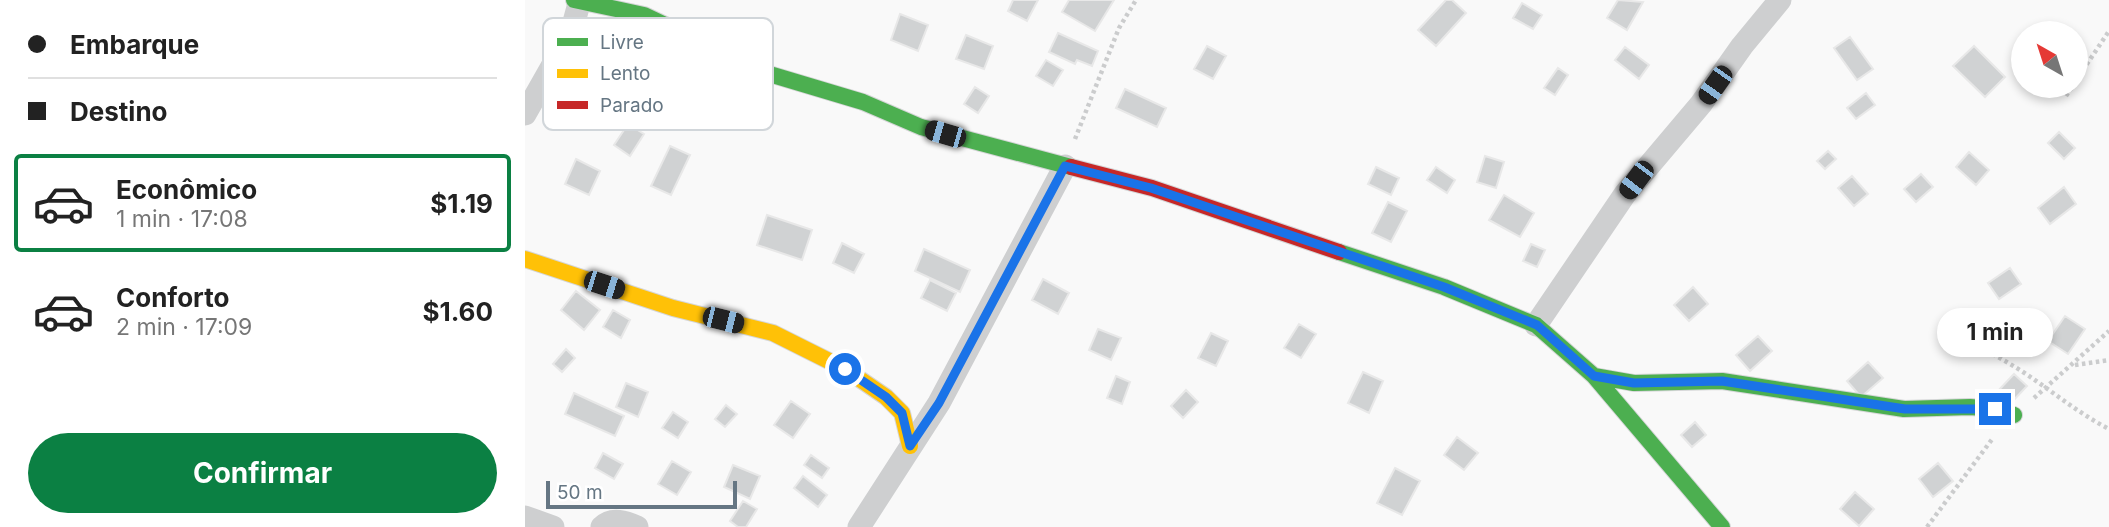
<!DOCTYPE html>
<html lang="pt">
<meta charset="utf-8">
<style>
:root{--surface:#fff;--page:#f6f6f6;--text:#222;--muted:#767676;--line:#e0e0e0;--accent:#0b8043}
body{margin:0;font-family:Inter,sans-serif;background:var(--page);color:var(--text);height:100vh;display:flex;flex-direction:column;font-size:26px;white-space:nowrap}
*{box-sizing:border-box;margin:0}
p{font-size:23px;color:var(--muted)}
.icon{flex:none;width:38px;height:38px;fill:none;stroke:currentColor;stroke-width:2;stroke-linecap:round;stroke-linejoin:round}
.map{position:relative;flex:1;overflow:hidden}
.side{display:flex;flex-direction:column;background:var(--surface);width:525px}
.side>*{flex:none}
.top-card{display:grid;align-content:center;height:154px;padding:0 28px;background:var(--surface)}
.needle{width:46px;rotate:321deg}
.controls{position:absolute;left:1486px;top:21px;display:grid;gap:14px}
.controls a{display:grid;place-items:center;width:77px;height:77px;border-radius:50%;background:var(--surface);box-shadow:0 4px 10px #0003;font-size:35px}
.scale{position:absolute;left:21px;bottom:18px;width:191px;box-sizing:border-box;padding-left:7px;border:4px solid #657683;border-top:0;font-size:19px;line-height:24px;white-space:nowrap;color:#657683;-webkit-text-stroke:5px #fff;paint-order:stroke}
.end{position:absolute;width:32px;height:32px;margin:-16px;border:9px solid #1a73e8;background:#fff;box-shadow:0 0 0 4px #fff}
.from{border-radius:50%}
.bubble{position:absolute;height:49px;border-radius:24px;background:var(--surface);box-shadow:0 4px 10px #0003;font-size:23px;font-weight:700;line-height:49px;text-align:center}
.car{position:absolute;width:21px;height:42px;margin:-21px -10px;border-radius:9px;box-shadow:0 0 5px 2px #0007;background:linear-gradient(#222 24%,#8ab4d8 0 40%,#222 0 76%,#8ab4d8 0 86%,#222 0)}
.top-card b{display:flex;align-items:center;gap:24px;height:66px;font-size:26px}
.top-card b+b{border-top:2px solid var(--line)}
.top-card i{width:18px;height:18px;background:var(--text)}
ul{padding:0;list-style:none}
li{display:flex;align-items:center;gap:21px;height:98px;margin:0 14px 10px;padding:0 14px;border:4px solid transparent;border-radius:7px}
li div{flex:1}
li b{display:block;font-size:26px}
li em{font-style:normal;font-weight:700}
li.selected{border-color:var(--accent)}
li>.icon{width:63px;height:63px;stroke-width:1.5}
.cta{display:flex;gap:14px;margin-top:auto;padding:14px 28px}
.cta a{flex:1;height:80px;border-radius:42px;background:var(--accent);color:#fff;font-size:28px;font-weight:700;line-height:80px;text-align:center}
main{display:flex;flex:1;min-height:0}
.map>svg:first-child{display:block}
.building{fill:#d0d2d3;stroke:#e8e8e8;stroke-width:2}
.lines{fill:none;stroke-linecap:round;stroke-linejoin:round}
.fast-casing{stroke:#d5d6d7;stroke-width:18}
.slow-casing{stroke:#d5d6d7;stroke-width:18}
.jam-casing{stroke:#d5d6d7;stroke-width:18}
.path{stroke:#cbcccd;stroke-width:4.5;stroke-dasharray:3.5 3.5;stroke-linecap:butt}
.street{stroke:#cecfd0;stroke-width:23}
.fast{stroke:#4caf50;stroke-width:16}
.slow{stroke:#ffc107;stroke-width:16}
.jam{stroke:#c62828;stroke-width:16}
.route{stroke:#1a73e8;stroke-width:9}
.key{fill:#fff;stroke:#d1d6da;stroke-width:2}
.key-label{font-size:19px;fill:#657683}
</style>
<main>
<section class="side">
<div class="top-card">
<b><i class="from"></i>Embarque</b>
<b><i></i>Destino</b>
</div>
<ul>
<li class="selected"><svg class="icon" aria-label="car" viewBox="0 0 24 24"><path d="M5 17H2v-5l4-1 3-4h7l3 4 3 1v5h-3M9 17h6M6 11h13"/><circle cx="7" cy="17" r="2"/><circle cx="17" cy="17" r="2"/></svg><div><b>Econômico</b><p>1 min · 17:08</p></div><em>$1.19</em></li>
<li><svg class="icon" aria-label="car" viewBox="0 0 24 24"><path d="M5 17H2v-5l4-1 3-4h7l3 4 3 1v5h-3M9 17h6M6 11h13"/><circle cx="7" cy="17" r="2"/><circle cx="17" cy="17" r="2"/></svg><div><b>Conforto</b><p>2 min · 17:09</p></div><em>$1.60</em></li>
</ul>
<div class="cta"><a>Confirmar</a></div>
</section>
<div class="map">
<svg width="1584" height="527" viewBox="0 0 1584 527">
<rect width="100%" height="100%" fill="#f9f9f9"/>
<path class="building" d="M488,0H513L502,21L483,11Z
M544,0H589L570,31L537,12Z
M921,0H927L941,13L911,46L893,30Z
M1093,0L1118,2L1102,30L1082,18Z
M997,3L1017,15L1008,29L988,18Z
M375,14L403,25L393,51L366,40Z
M533,33L573,51L567,66L552,60L550,64L524,52Z
M441,35L468,46L459,69L431,59Z
M1325,37L1348,69L1332,80L1309,48Z
M682,46L701,56L688,79L669,69Z
M1449,46L1480,77L1460,97L1428,66Z
M1100,47L1124,65L1114,79L1090,60Z
M521,60L538,70L528,86L511,76Z
M1033,68L1043,75L1030,95L1019,88Z
M450,87L464,96L453,113L439,104Z
M600,89L641,108L632,127L591,108Z
M1341,93L1350,105L1331,119L1322,108Z
M103,124L119,134L105,156L89,145Z
M1534,132L1550,148L1539,159L1523,143Z
M145,146L165,155L146,195L126,186Z
M1303,151L1311,159L1300,169L1292,161Z
M1444,152L1464,170L1451,185L1431,167Z
M960,156L979,162L971,188L952,182Z
M51,159L75,171L64,195L40,184Z
M851,167L874,178L866,195L843,184Z
M911,167L930,180L922,193L902,180Z
M1396,174L1408,187L1391,202L1379,189Z
M1327,176L1343,194L1329,206L1313,188Z
M1539,187L1551,204L1525,224L1513,208Z
M979,195L1009,213L995,237L964,220Z
M863,202L882,211L866,242L847,233Z
M242,215L287,230L277,260L232,245Z
M317,243L339,254L329,273L308,263Z
M1006,244L1020,250L1012,267L998,261Z
M399,249L445,270L435,292L390,271Z
M1485,268L1496,284L1474,299L1463,283Z
M518,279L544,293L533,314L507,300Z
M405,280L431,293L422,311L396,298Z
M1168,287L1183,304L1164,321L1149,305Z
M51,291L75,310L59,330L36,310Z
M88,310L105,320L96,338L78,327Z
M1540,316L1560,329L1543,354L1523,341Z
M774,324L791,334L776,358L759,348Z
M573,329L596,338L586,360L564,350Z
M686,333L703,341L691,366L673,358Z
M1233,336L1247,351L1225,371L1211,355Z
M41,349L50,358L37,372L28,364Z
M1343,362L1358,378L1336,397L1322,381Z
M838,372L858,381L844,413L823,403Z
M1489,374L1502,386L1484,405L1471,393Z
M591,376L605,382L597,404L582,398Z
M101,383L123,392L113,417L91,407Z
M661,390L673,402L658,418L646,406Z
M49,393L99,416L90,436L40,414Z
M266,401L285,414L268,438L249,425Z
M201,405L212,414L200,427L190,419Z
M148,412L163,422L153,438L137,428Z
M1170,422L1181,435L1167,447L1156,435Z
M932,437L953,453L939,470L919,455Z
M78,453L98,464L89,479L70,468Z
M286,455L304,468L297,478L279,465Z
M147,461L166,472L152,495L133,484Z
M1413,463L1428,481L1408,497L1394,479Z
M208,465L235,476L225,499L199,487Z
M870,468L895,481L877,515L852,503Z
M278,476L302,495L293,507L269,488Z
M1330,492L1349,509L1334,526L1315,509Z
M218,501L232,509L221,527H213L205,521Z"/>
<g class="lines">
<g class="fast-casing">
<path id="fast" d="M49,0L119,15L241,73L338,102L396,127L546,167
M814,252L919,287L1011,325L1069,376L1197,527
M1069,376L1109,383L1197,381L1379,409L1445,407L1470,409L1489,415"/>
</g>
<g class="slow-casing">
<path id="slow" d="M0,259L148,308L248,333L320,369L361,397L377,413L385,446"/>
</g>
<g class="jam-casing">
<path id="jam" d="M546,167L627,188L814,252"/>
</g>
<path class="path" d="M1550,82L1584,31
M1541,96L1548,86
M550,139L594,28L611,0
M1438,335C1457,349 1478,359 1498,372C1527,391 1553,413 1584,429
M1550,365L1584,360
M1509,398L1584,331
M1402,527L1468,438"/>
<path class="street" d="M0,114L46,33L55,0
M1011,325L1100,194L1176,104L1217,46L1255,0
M0,517L28,527
M77,527C87,517 101,522 112,527
M334,527L414,403L540,166"/>
<use href="#fast" class="fast"/>
<use href="#slow" class="slow"/>
<use href="#jam" class="jam"/>
</g>
<g class="lines">
<path class="route" d="M320,369L361,397L377,413L385,446L414,403L540,166L626,188L919,287L1012,325L1069,376L1109,383L1197,381L1380,409H1470"/>
</g>
<rect x="18" y="18" width="230" height="112" rx="10" class="key"/>
<rect x="32" y="38" width="31" height="8" fill="#4caf50"/>
<rect x="32" y="69" width="31" height="9" fill="#ffc107"/>
<rect x="32" y="101" width="31" height="8" fill="#c62828"/>
<g class="key-label">
<text x="75" y="49">Livre</text>
<text x="75" y="80">Lento</text>
<text x="75" y="112">Parado</text>
</g>
</svg>
<div class="controls">
<a><svg class="needle" viewBox="-14 -14 28 28"><path d="M0-13l5 13h-10z" fill="#e53935"/><path d="M0 13l5-13h-10z" fill="#767676"/></svg></a>
</div>
<div class="scale">50 m</div>
<i class="end from" style="left:320px;top:369px"></i>
<i class="end" style="left:1470px;top:409px"></i>
<div class="bubble" style="left:1412px;top:308px;width:116px">1 min</div>
<i class="car" style="left:1190px;top:85px;rotate:215deg"></i>
<i class="car" style="left:420px;top:134px;rotate:286deg"></i>
<i class="car" style="left:1111px;top:180px;rotate:217deg"></i>
<i class="car" style="left:79px;top:285px;rotate:108deg"></i>
<i class="car" style="left:198px;top:320px;rotate:104deg"></i>
</div>
</main>
